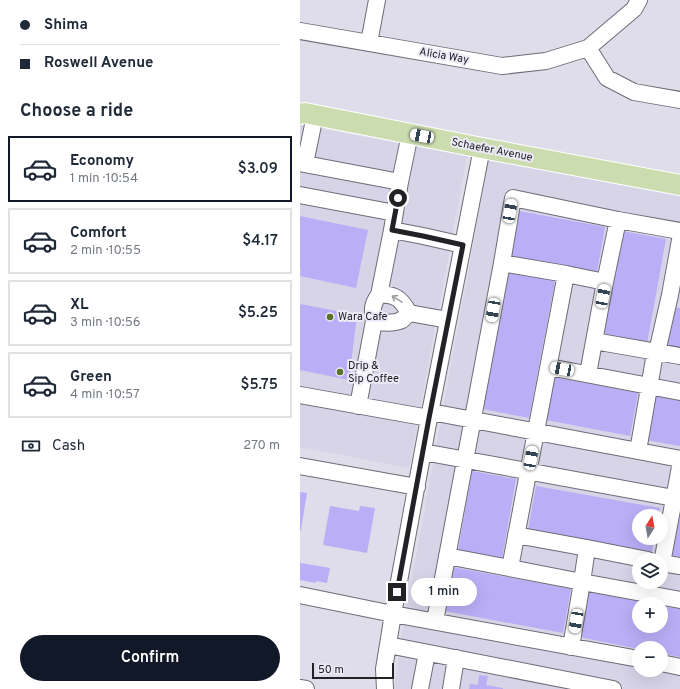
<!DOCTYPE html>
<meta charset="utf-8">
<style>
:root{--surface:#fff;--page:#f6f6f7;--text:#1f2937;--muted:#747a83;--line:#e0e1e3;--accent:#111827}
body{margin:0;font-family:Overpass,sans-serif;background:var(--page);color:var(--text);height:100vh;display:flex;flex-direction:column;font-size:15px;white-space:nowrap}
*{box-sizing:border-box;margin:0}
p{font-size:13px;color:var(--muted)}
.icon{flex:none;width:22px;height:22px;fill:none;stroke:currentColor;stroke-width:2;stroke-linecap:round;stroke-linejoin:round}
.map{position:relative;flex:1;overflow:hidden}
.sheet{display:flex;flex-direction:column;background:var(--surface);width:300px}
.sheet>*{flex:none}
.banner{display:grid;align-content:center;height:88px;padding:0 20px;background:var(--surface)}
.needle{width:26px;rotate:11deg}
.tools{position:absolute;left:332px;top:509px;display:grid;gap:8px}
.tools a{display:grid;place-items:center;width:36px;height:36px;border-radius:50%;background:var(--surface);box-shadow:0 4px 16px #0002;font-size:20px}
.scale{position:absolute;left:12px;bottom:10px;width:82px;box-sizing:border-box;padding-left:4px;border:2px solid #222126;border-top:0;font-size:11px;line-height:14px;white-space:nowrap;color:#222126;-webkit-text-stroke:3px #ebeaf7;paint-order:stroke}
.end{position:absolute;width:18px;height:18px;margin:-9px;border:5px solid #222126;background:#fff;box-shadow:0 0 0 2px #fff}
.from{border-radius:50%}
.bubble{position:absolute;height:28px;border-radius:14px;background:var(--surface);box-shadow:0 4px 16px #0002;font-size:13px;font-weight:600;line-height:28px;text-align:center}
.car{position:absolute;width:12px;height:24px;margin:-12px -6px;border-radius:5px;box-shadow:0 0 3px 1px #0007;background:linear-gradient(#fff 24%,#345 0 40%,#fff 0 76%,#345 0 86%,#fff 0)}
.banner b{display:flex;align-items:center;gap:14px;height:38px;font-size:15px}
.banner b+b{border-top:1px solid var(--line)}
.banner i{width:10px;height:10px;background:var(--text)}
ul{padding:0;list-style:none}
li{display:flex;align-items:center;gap:12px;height:66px;margin:0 8px 6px;padding:0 12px;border:2px solid var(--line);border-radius:0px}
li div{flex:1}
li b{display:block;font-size:15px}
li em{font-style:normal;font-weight:600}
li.current{border-color:var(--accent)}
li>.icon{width:36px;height:36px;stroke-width:1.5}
h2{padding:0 20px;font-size:18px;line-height:48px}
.pay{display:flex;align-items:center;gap:10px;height:44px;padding:0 20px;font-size:15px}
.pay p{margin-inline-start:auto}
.action{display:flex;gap:8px;margin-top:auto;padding:8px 20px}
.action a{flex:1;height:46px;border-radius:24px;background:var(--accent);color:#fff;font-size:16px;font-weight:600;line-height:46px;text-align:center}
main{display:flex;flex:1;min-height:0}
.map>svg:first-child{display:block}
.built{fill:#d7d4e8;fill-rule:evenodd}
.building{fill:#baaef6}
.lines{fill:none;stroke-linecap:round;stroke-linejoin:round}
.minor-casing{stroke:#6d6c77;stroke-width:18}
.major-casing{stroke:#fff;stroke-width:22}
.minor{stroke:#fff;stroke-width:16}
.major{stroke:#cbddaf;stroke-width:20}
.oneway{stroke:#9c9b9d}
.route{stroke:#222126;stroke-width:5}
.poi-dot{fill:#597326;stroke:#ebeaf7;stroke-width:1.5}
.labels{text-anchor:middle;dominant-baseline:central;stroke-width:4;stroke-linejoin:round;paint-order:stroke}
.street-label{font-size:11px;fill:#222126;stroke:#ebeaf7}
.poi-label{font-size:11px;fill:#222126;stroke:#ebeaf7;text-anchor:start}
</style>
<main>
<section class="sheet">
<div class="banner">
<b><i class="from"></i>Shima</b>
<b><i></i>Roswell Avenue</b>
</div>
<h2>Choose a ride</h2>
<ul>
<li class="current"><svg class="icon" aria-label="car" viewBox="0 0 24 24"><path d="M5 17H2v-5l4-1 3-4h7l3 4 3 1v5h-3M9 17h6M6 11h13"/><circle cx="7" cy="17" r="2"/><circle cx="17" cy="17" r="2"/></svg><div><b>Economy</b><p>1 min · 10:54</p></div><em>$3.09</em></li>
<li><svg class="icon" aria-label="car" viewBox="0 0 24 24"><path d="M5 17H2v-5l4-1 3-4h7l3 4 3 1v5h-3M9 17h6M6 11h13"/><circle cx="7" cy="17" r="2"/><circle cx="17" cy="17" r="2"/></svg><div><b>Comfort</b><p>2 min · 10:55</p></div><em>$4.17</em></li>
<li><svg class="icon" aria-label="car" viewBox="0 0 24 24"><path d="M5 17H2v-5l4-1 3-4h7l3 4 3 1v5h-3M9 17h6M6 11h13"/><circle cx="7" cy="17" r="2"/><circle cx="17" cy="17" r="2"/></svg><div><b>XL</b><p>3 min · 10:56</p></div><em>$5.25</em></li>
<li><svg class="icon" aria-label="car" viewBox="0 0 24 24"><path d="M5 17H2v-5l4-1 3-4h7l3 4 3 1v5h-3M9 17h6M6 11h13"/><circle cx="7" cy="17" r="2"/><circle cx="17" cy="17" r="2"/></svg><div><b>Green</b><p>4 min · 10:57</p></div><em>$5.75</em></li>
</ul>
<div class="pay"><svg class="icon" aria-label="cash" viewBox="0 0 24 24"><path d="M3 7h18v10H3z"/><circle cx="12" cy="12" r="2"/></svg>Cash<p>270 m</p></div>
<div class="action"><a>Confirm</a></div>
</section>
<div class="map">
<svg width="380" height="689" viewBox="0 0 380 689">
<rect width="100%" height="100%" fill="#dedde9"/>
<path class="built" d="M0,125L167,156L109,468L0,447Z
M189,158L380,194V689H94L102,633ZM339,516H361V538H339ZM339,560H361V582H339ZM339,604H361V626H339ZM339,648H361V670H339Z"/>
<path class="building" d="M219,211L305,227L297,272L211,256Z
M0,216L68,230L56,288L0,276L1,269H0Z
M322,231L366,239L347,344L303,336Z
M209,273L255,281L229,418L183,409Z
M0,304L57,315L49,380L0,370Z
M371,307L380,308V350L364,347Z
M254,377L338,393L330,436L246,420Z
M355,396L380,401V446L346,440Z
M172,471L216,479L202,559L158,551Z
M236,486L360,508L358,516H339V538H354L352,552L228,530Z
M0,492L7,493L1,530H0Z
M380,499V558L369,556Z
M30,506L59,511L60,506L75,508L67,553L23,545Z
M0,563L30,568L27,583L16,581V583L0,580Z
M152,567L271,589L263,633L144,611Z
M288,592L349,603V604H339V626H361V606L380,609V657L361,653V648H339V649L279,637Z
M179,675L188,676L186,685L203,688V689H169L170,684L178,685Z"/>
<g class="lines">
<g class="minor-casing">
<path id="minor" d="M0,31L202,66L246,61L288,48L334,9L339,0
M69,43L77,0
M288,48L307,78L334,92L380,100
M0,163L100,182L92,230
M5,164L15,115
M100,182L110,134
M0,195L95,213
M380,240L370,295L357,352L354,359L338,451L380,459
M202,263L266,274L210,568
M266,274L305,282L318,220
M79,295C95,293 102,300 109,313
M109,313L148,320
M74,321C83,323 93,324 102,320C104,318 107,315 109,313
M294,341L380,356
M249,367L380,392
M288,374L305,282
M0,395L129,418
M58,406L74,321C72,310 72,304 79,295L92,230L123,236L163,245
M131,412L338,451
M123,452L374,498
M0,466L117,487
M216,535L287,548
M147,556L282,582L287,548L348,560
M361,563H362L380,467
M362,563L380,566
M0,595L93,614L339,659
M135,621L202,263L213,198L318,220L380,231
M88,645L313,689
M271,647L282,582L380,600
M361,663L380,667
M0,688L6,689
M85,689L84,669L93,614L129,418L182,148
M120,689L127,653
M151,689L156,658"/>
</g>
<g class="major-casing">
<path id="major" d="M0,114L5,113L182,148L380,185"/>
</g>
<use href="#minor" class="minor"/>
<use href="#major" class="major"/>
</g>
<defs><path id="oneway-shaft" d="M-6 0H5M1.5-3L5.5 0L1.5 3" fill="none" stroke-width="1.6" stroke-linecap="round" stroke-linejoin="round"/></defs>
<use class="oneway" href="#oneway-shaft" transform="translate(97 299) rotate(-148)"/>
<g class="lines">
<path class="route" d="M97,592L129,418L163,245L123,236L92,230L98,198"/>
</g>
<g class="poi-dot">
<circle cx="30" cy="317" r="4"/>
<circle cx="40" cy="372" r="4"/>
</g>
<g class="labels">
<g class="street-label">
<text transform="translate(144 56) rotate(10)">Alicia Way</text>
<text transform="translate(192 150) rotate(11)">Schaefer Avenue</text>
</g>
<g class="poi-label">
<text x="38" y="317">Wara Cafe</text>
<text x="48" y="366">Drip &amp;<tspan x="48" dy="13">Sip Coffee</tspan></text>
</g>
</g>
</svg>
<div class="tools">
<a><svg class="needle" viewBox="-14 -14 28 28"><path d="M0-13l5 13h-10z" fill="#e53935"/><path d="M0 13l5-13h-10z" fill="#747a83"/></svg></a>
<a><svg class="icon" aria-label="layers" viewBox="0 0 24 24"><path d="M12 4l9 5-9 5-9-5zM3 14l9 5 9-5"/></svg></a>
<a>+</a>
<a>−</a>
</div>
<div class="scale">50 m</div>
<i class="end from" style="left:98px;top:198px"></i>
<i class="end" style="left:97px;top:592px"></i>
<div class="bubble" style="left:111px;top:578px;width:66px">1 min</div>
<i class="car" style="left:122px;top:136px;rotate:281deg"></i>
<i class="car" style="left:210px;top:211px;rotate:10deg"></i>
<i class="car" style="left:303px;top:296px;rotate:11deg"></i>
<i class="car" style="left:193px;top:310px;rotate:190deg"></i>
<i class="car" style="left:262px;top:369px;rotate:281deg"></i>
<i class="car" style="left:231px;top:458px;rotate:10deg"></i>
<i class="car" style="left:276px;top:621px;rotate:190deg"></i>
</div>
</main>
